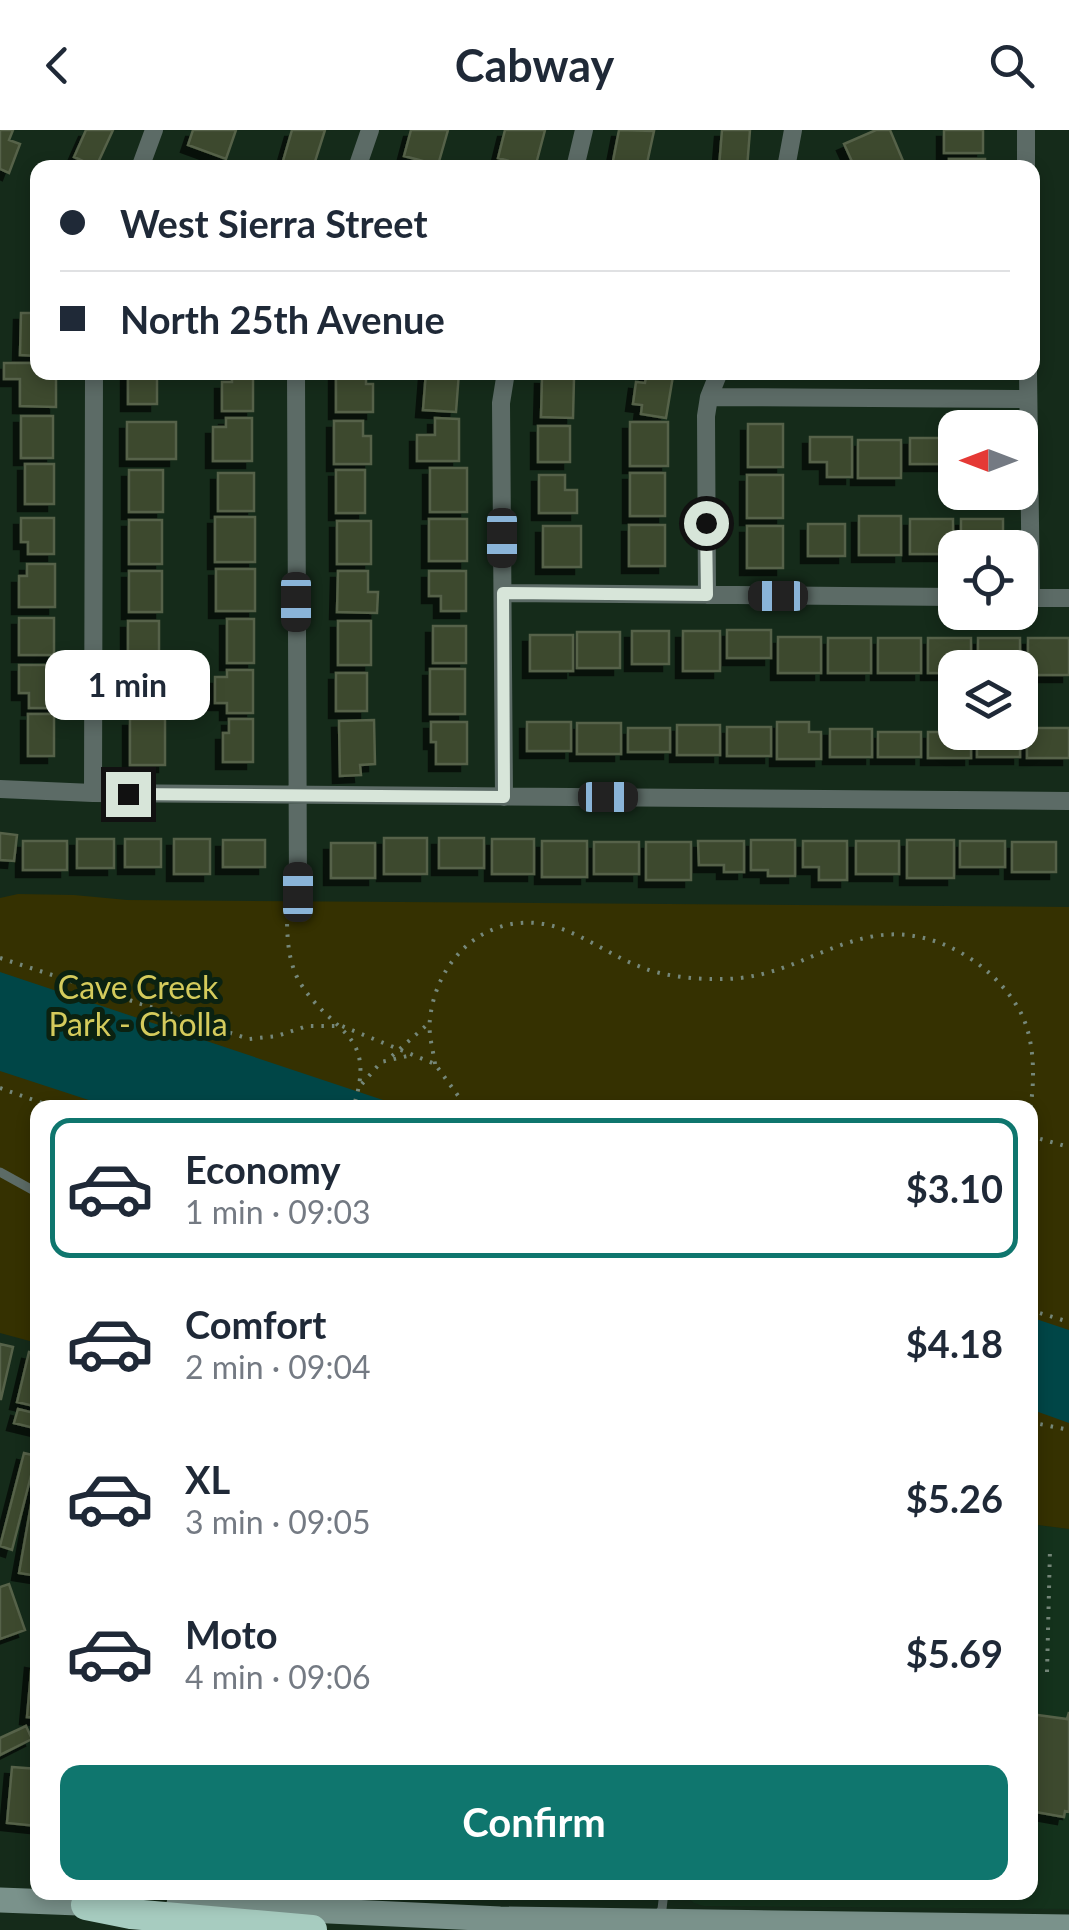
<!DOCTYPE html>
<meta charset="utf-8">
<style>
:root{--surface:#fff;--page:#f2f2f3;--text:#1f2937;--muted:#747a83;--line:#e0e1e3;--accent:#0f766e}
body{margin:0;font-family:Lato,sans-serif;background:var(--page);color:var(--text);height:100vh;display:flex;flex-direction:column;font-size:38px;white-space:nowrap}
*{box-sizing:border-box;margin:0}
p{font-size:32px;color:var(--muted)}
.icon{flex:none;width:55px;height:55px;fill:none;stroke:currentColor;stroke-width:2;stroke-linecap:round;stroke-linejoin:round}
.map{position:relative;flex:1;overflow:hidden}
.panel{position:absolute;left:30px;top:970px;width:1008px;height:800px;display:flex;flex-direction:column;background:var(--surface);border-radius:20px;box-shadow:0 5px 15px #0003}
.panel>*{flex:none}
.top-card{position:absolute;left:30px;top:30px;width:1010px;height:220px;border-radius:20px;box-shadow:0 5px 15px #0003;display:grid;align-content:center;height:220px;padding:0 30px;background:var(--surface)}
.needle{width:65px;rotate:270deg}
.buttons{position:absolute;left:938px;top:280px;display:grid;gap:20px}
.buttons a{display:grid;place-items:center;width:100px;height:100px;border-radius:20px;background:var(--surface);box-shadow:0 5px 15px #0003;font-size:50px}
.end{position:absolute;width:45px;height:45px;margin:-22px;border:12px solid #d7e5d9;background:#111;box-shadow:0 0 0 5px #111}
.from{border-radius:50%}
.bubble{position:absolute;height:70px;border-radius:20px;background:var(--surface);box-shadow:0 5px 15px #0003;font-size:32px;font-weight:700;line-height:70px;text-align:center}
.car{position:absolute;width:30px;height:60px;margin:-30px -15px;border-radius:12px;box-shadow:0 0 8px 2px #0007;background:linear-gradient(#222 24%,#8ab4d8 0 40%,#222 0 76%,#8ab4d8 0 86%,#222 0)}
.top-card b{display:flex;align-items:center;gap:35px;height:95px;font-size:38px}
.top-card b+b{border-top:2px solid var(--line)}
.top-card i{width:25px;height:25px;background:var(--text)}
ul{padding:18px 0 0;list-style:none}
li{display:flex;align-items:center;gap:30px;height:140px;margin:0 20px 15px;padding:0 10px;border:5px solid transparent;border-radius:20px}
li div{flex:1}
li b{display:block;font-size:38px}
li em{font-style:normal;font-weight:700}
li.on{border-color:var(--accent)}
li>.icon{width:90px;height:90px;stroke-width:1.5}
.cta{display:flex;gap:20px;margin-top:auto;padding:20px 30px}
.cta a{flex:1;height:115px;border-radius:20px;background:var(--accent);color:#fff;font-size:40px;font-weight:700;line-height:115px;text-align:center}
header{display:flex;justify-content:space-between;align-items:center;height:130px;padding:0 30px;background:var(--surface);font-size:45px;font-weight:700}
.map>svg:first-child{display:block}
.built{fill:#14321c}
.green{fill:#353101}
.water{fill:#004647}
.building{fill:#3d482f;stroke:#566248;stroke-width:2.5;filter:url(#shadow)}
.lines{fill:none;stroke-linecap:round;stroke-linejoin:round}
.path{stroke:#76887a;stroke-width:4;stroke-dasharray:2.5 8;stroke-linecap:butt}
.lane{stroke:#5c6b66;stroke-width:9}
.street{stroke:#5c6b66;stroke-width:18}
.secondary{stroke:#7a928b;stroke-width:25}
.highway{stroke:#a7ccc0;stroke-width:30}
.route{stroke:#d7e5d9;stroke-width:12}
.labels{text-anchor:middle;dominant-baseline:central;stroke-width:10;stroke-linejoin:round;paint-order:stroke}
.park-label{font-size:32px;fill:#d4cb5c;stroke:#0b2211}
</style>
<header><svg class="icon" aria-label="back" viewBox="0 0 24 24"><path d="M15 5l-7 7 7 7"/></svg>Cabway<svg class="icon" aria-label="search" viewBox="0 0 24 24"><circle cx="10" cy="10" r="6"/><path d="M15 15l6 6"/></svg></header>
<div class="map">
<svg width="1069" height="1800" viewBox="0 0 1069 1800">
<defs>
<filter id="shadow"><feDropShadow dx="-7" dy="7" stdDeviation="0" flood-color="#0009"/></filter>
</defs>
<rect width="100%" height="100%" fill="#152b1a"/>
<path class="built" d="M1030,1394L1069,1399V1779L704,1776L694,1773L683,1763L1030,1762Z"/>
<path class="green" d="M18,764L74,765L127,770L1069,777V1399L1030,1394V978H38L37,1213L0,1203V768Z"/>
<path class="water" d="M0,842L404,977H110L0,941Z
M1030,1187L1069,1200V1293L1030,1279Z"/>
<path class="building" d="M0,0H13L9,10L20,14L9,43L0,39Z
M86,0H113L96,37L74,27Z
M193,0H236L226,29L188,15Z
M292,0H325L313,38L283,31Z
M411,0H448L438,35L404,26Z
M505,0H545L535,38L498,28Z
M619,0L654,1L646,38L612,36Z
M722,0H750L747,38H719Z
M876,0H890L906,38H855L844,14Z
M944,0H983V23H944Z
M949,29H985V38H949Z
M21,183H38V226L20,225Z
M4,233H38V242H56V277L20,276V249H4Z
M128,242H157V274H128Z
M232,242H253V281H222V252H232Z
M336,242H366V254H373V282H336Z
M426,242H459L456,282L423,280Z
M647,242L673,246L666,288L641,284L642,275L633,274L636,252L645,253Z
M542,247L574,248L573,288L541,287Z
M21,286H53V328H21Z
M226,288H252V331H213V297H226Z
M435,288L459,289V331H417V305H435Z
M334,291H363V306H371V334H334Z
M127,292H176V329H127Z
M630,292H668V336H630Z
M748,294H783V337H748Z
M538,296H570V332H538Z
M810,307H852V347H827V332H810Z
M910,308H954V334H910Z
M858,310H901V348H858Z
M25,334H54V374H25Z
M430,338H467V382H430Z
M129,340H163V382H129Z
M336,340H365V383H336Z
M218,343H254V381H218Z
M630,343H665V386H630Z
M539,345H565V360H577V383H539Z
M747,345H783V388H747Z
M859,386H901V425H859Z
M215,387H255V432H215Z
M21,388H54V424H28V412H21Z
M429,389H467V431H429Z
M910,389H953V424H910Z
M961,389H1003V418H961Z
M129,390H162V434H129Z
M337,391H371V434H337Z
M808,394H845V426H808Z
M629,395H665V436H629Z
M543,396H581V437H543Z
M747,396H783V438H747Z
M27,434H55V477H19V446H27Z
M216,439H255V481H216Z
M129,441H162V482H129Z
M338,441H368V462H378L377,483L337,482Z
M429,441H466V481H441V466H429Z
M19,488H54V525H19Z
M227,489H254V533H227Z
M128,491H159V533H128Z
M338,491H371V535H338Z
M433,496H466V533H433Z
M727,500H771V528H727Z
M632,501H669V534H632Z
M683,501H720V541H683Z
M577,502H620V538H577Z
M530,505H573V541H530Z
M778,507H821V543H778Z
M828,508H871V543H828Z
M878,508H921V543H878Z
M928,508H971V538H955V543H928Z
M978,508H1020V543V538H978Z
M1028,508H1069V545H1028Z
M19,535H55V578H29V563H19Z
M430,539H465V584H430Z
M227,540H253V583H227V573H215V547H227Z
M336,543H367V581H336Z
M129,544H163V581H129Z
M28,584H54V626H28Z
M130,589H165V635H130Z
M229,589H253V632H223V603H229Z
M374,590L375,634L360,635L361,645L340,646L339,591Z
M431,592H467V634H436V612H431Z
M527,592H571V621H527Z
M777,592H809V602H821V629H777Z
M577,593H621V624H577Z
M677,595H720V625H677Z
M727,597H771V626H727Z
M628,598H670V622H628Z
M1027,598H1069V628H1027Z
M830,599H872V627H830Z
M878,602H921V627H878Z
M928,602H971V628H928Z
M977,602H1020V627H977Z
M0,703L17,705L14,731L0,730Z
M384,708H427V744H384Z
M439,708H484V738H439Z
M77,709H114V738H77Z
M125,709H161V737H125Z
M174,709H210V744H174Z
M492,709H534V744H492Z
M223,710H265V737H223Z
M751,710H795V746H768V740H751Z
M907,710H954V748H907Z
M23,711H67V740H23Z
M542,711H587V747H542Z
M698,711H744V742H724V735H699Z
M803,711H847V750H819V737H803Z
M856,711H899V744H856Z
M960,711H1005V737H960Z
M594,712H639V744H594Z
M646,712H691V750H646Z
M1012,712H1056V742H1012Z
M331,713H375V748H331Z
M0,1214L13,1217L1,1269H0Z
M29,1222L38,1224V1277L17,1272Z
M18,1279L38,1284V1299L14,1293Z
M24,1323L36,1326L12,1420L0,1416Z
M37,1341H38V1446L19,1443Z
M9,1454L25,1500L0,1509V1457Z
M32,1531L38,1532V1588L27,1587Z
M1069,1582V1682L1065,1681L1064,1687L1030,1681V1584L1067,1589Z
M26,1596L32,1609L0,1625V1608Z
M12,1637L38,1639V1696L7,1693Z"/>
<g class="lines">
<path class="path" d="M287,773C287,799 286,827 299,851C331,905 379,900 353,978
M0,828L249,909L277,906L307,896H342L435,934L467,978
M392,926L429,893
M435,934C433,919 428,904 430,889C436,831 483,784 544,794C578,800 608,825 641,837C663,846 692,849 715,849C782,851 817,816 875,806C933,796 994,833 1021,883C1035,911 1035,950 1030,980
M362,954L381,932L412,925
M0,958L56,978
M1030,1006L1069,1017
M1030,1180L1069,1192
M1030,1292L1069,1300
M1047,1542L1050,1419"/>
<path class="lane" d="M0,1042L38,1063
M656,1788L662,1779L664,1762"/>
<path class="street" d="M1026,0V38
M140,38L154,0
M357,38L370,0
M575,38L584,0
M786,38L793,0
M296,242L298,762
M1028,242L1031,468
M709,267L1028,269
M503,463L955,467
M707,465L706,286L709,267L719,242
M1020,468H1069
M0,659L93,663L1069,671
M93,663L94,242
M504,667L501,273L506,242"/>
<path class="secondary" d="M0,1770L105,1774
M179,1774L500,1789L1069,1797"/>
<path class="highway" d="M86,1775L131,1784L312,1800"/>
</g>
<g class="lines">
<path class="route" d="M128,664L504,667L503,463L707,465L706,393"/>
</g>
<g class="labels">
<g class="park-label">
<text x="138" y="856">Cave Creek<tspan x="138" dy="37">Park - Cholla</tspan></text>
</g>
</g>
</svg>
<div class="buttons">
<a><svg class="needle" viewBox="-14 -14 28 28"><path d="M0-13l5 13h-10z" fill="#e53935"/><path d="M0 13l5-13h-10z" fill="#747a83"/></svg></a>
<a><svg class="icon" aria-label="locate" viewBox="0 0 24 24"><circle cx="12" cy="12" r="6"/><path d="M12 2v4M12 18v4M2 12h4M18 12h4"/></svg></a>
<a><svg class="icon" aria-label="layers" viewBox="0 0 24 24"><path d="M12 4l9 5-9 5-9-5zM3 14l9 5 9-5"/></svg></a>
</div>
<i class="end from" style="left:706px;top:393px"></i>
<i class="end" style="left:128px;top:664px"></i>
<div class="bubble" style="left:45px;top:520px;width:165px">1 min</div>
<i class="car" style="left:502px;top:408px;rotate:180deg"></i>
<i class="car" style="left:778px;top:466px;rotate:270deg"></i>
<i class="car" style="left:296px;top:472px;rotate:180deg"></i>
<i class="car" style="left:608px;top:667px;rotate:90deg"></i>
<i class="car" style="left:298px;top:762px;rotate:0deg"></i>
<div class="top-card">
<b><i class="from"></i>West Sierra Street</b>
<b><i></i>North 25th Avenue</b>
</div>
<section class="panel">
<ul>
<li class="on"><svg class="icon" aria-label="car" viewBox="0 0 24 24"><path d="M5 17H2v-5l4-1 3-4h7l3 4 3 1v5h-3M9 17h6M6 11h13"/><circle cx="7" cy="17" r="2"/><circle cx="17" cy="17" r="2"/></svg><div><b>Economy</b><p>1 min · 09:03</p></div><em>$3.10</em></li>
<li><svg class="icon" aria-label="car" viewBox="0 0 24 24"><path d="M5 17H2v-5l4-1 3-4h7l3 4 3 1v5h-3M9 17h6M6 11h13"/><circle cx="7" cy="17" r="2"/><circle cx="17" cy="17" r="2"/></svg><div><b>Comfort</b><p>2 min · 09:04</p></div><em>$4.18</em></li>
<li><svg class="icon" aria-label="car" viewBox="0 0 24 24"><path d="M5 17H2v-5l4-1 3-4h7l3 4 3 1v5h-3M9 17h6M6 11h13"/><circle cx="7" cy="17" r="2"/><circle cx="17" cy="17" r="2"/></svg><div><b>XL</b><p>3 min · 09:05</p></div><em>$5.26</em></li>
<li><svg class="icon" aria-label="car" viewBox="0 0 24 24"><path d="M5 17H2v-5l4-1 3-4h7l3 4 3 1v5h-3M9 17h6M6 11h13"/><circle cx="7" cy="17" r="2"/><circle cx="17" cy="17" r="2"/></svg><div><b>Moto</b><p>4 min · 09:06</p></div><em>$5.69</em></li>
</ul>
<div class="cta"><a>Confirm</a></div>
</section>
</div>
